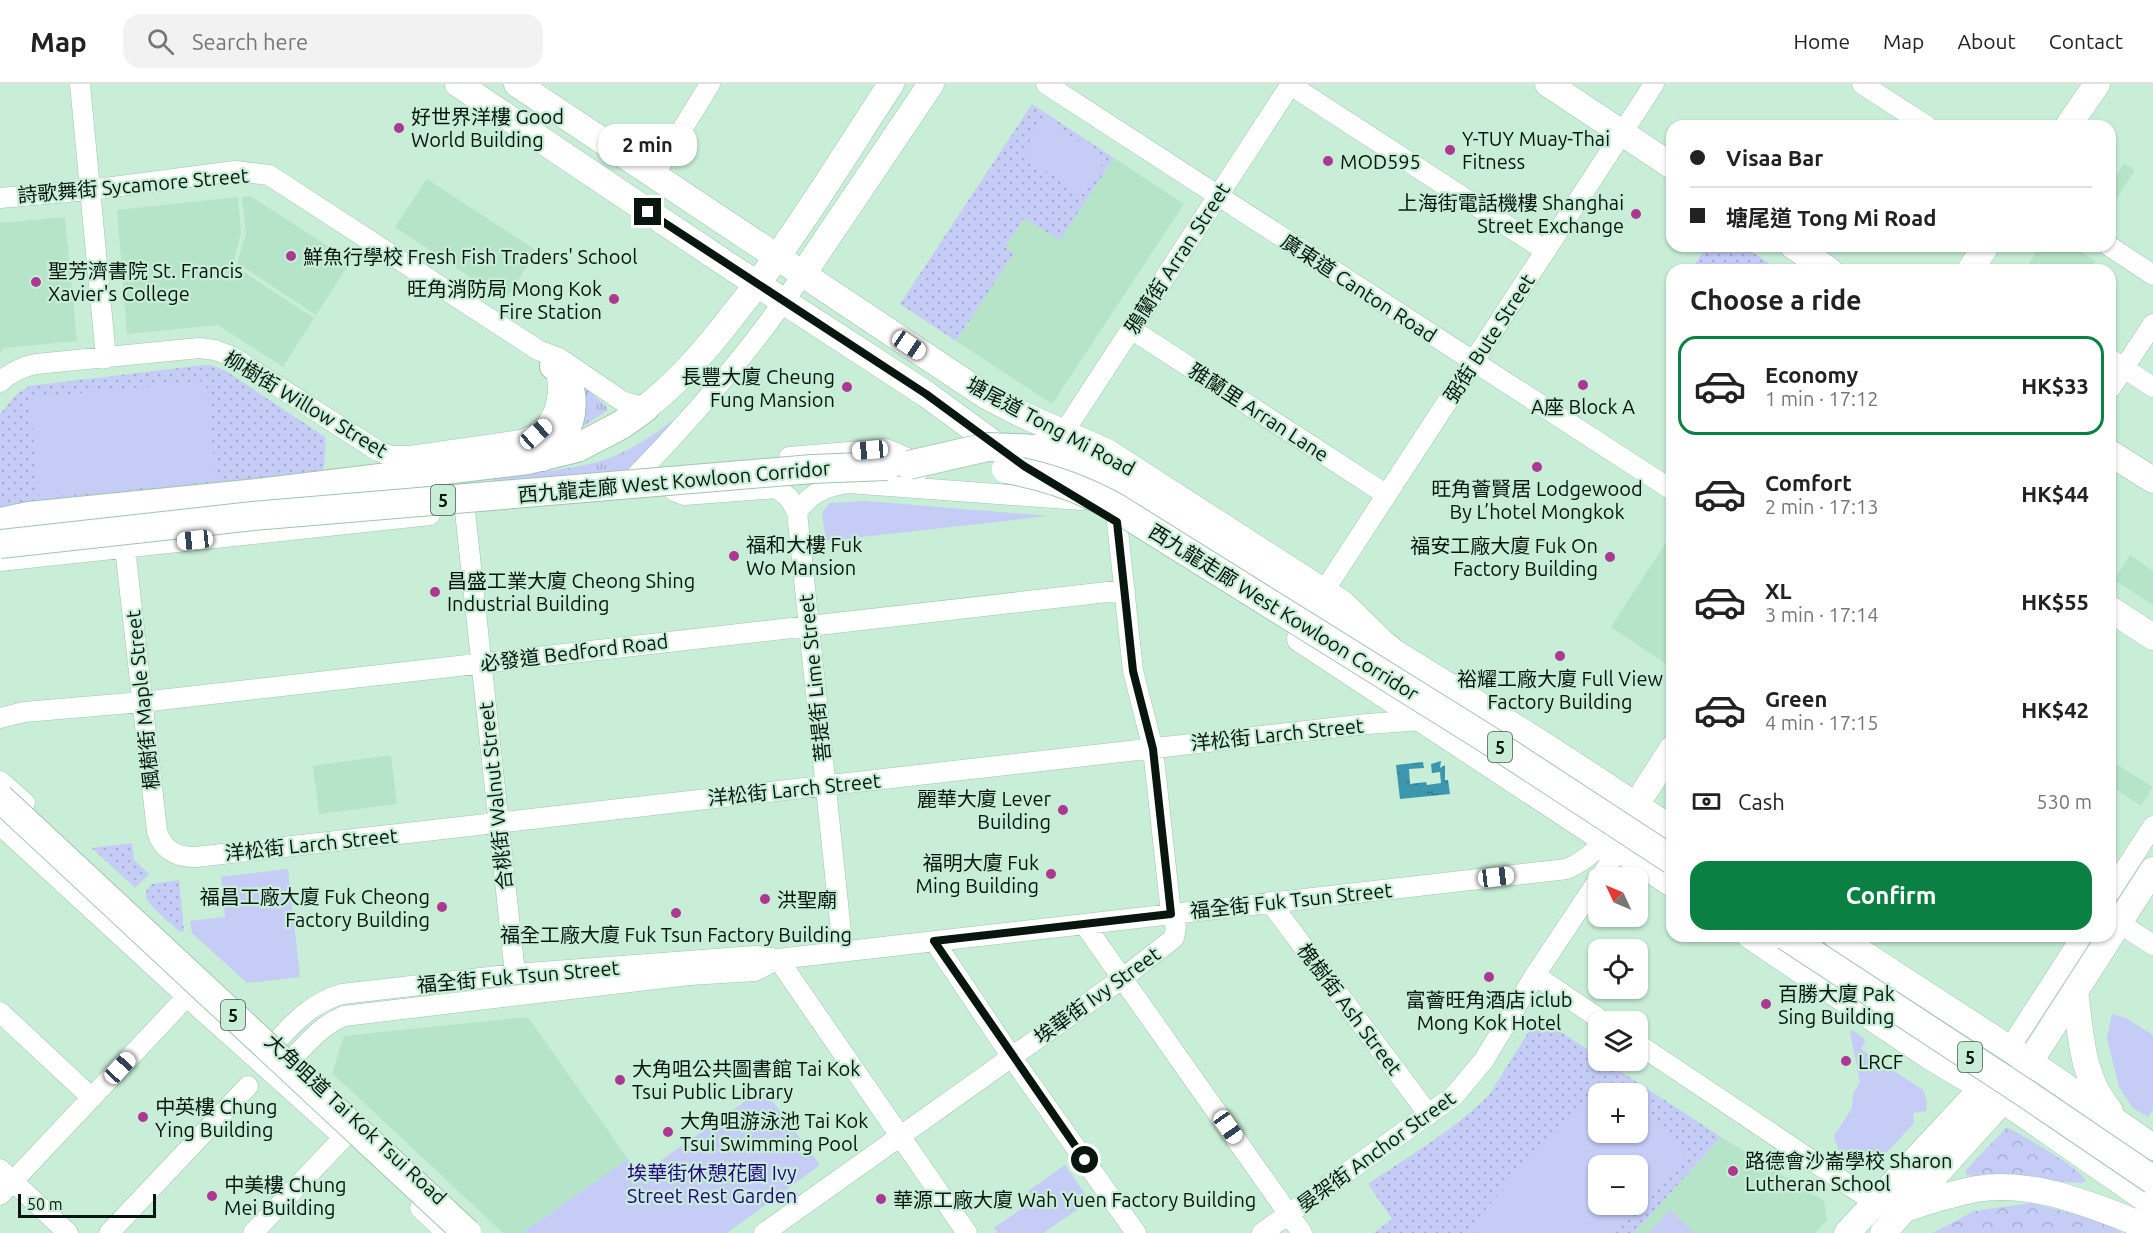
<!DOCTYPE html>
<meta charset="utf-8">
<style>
:root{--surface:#fff;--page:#f2f2f2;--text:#222;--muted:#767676;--line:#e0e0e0;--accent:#0b8043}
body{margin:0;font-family:Ubuntu,"Noto Sans TC",sans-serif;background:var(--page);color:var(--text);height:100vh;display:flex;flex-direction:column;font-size:22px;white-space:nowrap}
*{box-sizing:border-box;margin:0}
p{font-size:20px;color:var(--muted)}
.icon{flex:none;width:33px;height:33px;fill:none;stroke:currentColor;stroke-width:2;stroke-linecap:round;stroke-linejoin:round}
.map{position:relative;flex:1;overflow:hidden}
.side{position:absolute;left:1666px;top:180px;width:450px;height:678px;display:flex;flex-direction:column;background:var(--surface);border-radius:18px;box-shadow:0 2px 4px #0004}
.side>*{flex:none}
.hud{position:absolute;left:1666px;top:36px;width:450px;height:132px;border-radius:18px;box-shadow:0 2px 4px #0004;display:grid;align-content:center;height:132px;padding:0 24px;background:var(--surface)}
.needle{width:39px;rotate:314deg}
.fabs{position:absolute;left:1588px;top:783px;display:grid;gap:12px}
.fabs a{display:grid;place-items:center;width:60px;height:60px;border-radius:12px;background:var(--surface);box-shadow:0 2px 4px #0004;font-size:30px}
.scale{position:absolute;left:18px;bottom:15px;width:138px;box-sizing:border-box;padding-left:6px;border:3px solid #08160f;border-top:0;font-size:16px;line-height:21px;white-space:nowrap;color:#08160f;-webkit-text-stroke:4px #c8eed7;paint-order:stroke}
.end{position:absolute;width:27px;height:27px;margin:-14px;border:8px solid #08160f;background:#fff;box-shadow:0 0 0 3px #fff}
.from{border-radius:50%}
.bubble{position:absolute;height:42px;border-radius:18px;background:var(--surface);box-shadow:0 2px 4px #0004;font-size:20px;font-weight:600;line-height:42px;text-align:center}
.car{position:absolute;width:18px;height:36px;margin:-18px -9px;border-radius:8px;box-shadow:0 0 4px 2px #0007;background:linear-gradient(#fff 24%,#345 0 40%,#fff 0 76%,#345 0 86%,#fff 0)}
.hud b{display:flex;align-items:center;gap:21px;height:57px;font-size:22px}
.hud b+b{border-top:2px solid var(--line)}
.hud i{width:15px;height:15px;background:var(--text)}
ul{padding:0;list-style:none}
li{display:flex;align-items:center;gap:18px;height:99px;margin:0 12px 9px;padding:0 12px;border:3px solid transparent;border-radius:18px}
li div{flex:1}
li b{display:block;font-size:22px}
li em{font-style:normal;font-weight:600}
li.selected{border-color:var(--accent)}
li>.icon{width:54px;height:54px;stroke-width:1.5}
h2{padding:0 24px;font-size:27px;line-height:72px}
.pay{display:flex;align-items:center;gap:15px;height:66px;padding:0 24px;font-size:22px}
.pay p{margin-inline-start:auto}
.button{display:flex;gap:12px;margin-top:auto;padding:12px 24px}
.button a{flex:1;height:69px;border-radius:18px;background:var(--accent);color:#fff;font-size:24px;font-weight:600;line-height:69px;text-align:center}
header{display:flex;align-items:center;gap:36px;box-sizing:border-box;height:84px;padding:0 30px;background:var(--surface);border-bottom:2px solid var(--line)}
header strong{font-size:28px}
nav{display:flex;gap:33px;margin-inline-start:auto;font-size:21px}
.search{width:420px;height:54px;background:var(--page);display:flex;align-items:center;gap:15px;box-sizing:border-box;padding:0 21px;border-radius:18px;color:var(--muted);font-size:22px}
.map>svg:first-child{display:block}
.built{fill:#b6e4c8}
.grass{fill:url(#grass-tufts)}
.forest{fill:url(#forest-crowns)}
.park{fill:url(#park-dots);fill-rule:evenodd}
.garden{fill:#c5ccf6;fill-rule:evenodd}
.water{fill:url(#water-ripples)}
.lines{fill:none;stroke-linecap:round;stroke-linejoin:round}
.minor-casing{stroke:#a0c5af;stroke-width:21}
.major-casing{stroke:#a0c5af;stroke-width:27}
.highway-casing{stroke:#a0c5af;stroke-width:30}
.minor{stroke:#fff;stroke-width:20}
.major{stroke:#fff;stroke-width:26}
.highway{stroke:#fff;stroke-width:28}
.highway-bridge-casing{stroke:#a0c5af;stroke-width:30;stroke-linecap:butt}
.highway-bridge{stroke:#fff;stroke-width:28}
.route{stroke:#08160f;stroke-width:8}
.poi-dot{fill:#ac3892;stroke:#c8eed7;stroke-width:2}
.labels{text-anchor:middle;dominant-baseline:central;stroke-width:4.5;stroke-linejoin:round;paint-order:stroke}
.shield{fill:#c8eed7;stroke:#42574b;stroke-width:1.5}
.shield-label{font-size:18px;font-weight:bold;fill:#08160f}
.poi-label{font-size:20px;fill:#08160f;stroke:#c8eed7;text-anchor:start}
.street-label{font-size:20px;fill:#08160f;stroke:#c8eed7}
.park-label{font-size:20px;fill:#240083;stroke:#c8eed7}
</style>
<header>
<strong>Map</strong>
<div class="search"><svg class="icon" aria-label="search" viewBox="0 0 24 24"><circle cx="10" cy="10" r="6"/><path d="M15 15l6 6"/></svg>Search here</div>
<nav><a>Home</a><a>Map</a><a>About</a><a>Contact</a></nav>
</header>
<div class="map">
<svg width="2153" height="1149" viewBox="0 0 2153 1149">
<defs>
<pattern id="grass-tufts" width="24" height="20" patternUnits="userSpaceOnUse" patternTransform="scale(1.5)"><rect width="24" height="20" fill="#c5ccf6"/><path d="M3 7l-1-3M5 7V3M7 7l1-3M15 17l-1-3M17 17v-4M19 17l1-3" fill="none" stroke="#a8aed2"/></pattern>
<pattern id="forest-crowns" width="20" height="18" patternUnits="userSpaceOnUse" patternTransform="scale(1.5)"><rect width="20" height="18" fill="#c5ccf6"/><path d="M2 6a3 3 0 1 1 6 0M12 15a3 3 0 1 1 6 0" fill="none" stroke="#a8aed2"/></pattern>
<pattern id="park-dots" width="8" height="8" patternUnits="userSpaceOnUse" patternTransform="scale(1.5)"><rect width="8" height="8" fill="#c5ccf6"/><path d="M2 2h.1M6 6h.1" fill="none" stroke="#a8aed2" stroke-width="1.8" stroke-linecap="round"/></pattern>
<pattern id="water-ripples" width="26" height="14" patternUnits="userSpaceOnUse" patternTransform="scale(1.5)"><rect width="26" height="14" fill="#3b96ae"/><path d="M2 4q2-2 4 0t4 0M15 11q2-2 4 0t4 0" fill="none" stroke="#30798c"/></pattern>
</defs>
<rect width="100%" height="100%" fill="#c8eed7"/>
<path class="built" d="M1114,74L1184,120L1052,320L956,257L1013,170L1005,163L1025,133L1060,156Z
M2124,79L2135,86L2111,123V100Z
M427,95L537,167L505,216L395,143Z
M250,112L351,177L316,231L237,179L246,150L242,113Z
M238,113L241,149L233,181L314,234L283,283L218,241L127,250L117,126Z
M65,133L77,257L4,264L0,269V139Z
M2040,162H2072L2095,177L2090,186H2025Z
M1672,449V574L1668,581L1611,543Z
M2130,471L2153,487V521L2114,496Z
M391,671L397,720L319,730L313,682Z
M2110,676L2153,703L2141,722L2111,702Z
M528,933L628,1075L522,1149H503L332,989L344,952Z
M1721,1053L1824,1117L1827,1136L1815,1149H1634Z"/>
<path class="grass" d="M581,300L605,321L608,326L574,348Z
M672,337L677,341L617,402L495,414L493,394C531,388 583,386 617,371C637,362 655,350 672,337Z"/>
<path class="forest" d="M2006,1044L2011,1045C2026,1054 2081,1084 2086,1097L2081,1099L1966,1091V1086Z
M2031,1119L2105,1138L2122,1149H1933L1974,1127Z"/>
<path class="park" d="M1032,20L1114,74L1060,156L1024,134L1005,163L1014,169L956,257L900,220Z
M1707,162H1743L1779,186H1691Z
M204,281H211L226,287L325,353C327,368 323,380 323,395L0,459V330L17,310L29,302Z
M132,759L134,776L149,790L135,804L92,764Z
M179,796L184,847L180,848C173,841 148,822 146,813C145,807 148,804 152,800Z
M1538,933L1599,973V976L1605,977L1721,1053L1634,1149H1374L1392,1135L1368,1100C1409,1072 1454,1046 1489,1011ZM1599,1010H1638V1048H1599ZM1599,1082H1638V1120H1599Z"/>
<path class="garden" d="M1044,35L1105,75L1083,110L1021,71Z
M206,297L216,397L39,414L30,314Z
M866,417L1048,432L826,457L822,429L829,419Z
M288,785L300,893L247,899L192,849L190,837L225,833L221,793Z
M2112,930L2126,934L2153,951V1026L2148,1033L2133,1024L2119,1003L2107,954Z
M1852,946L1864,954L1865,958L1861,965L1923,1006L1927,1018L1926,1027L1913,1029L1914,1039L1877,1079L1862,1083L1839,1067L1834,1052L1852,1024L1853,1010L1860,998L1850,948Z
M1604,994L1621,1009L1599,1010V1048H1638V1025L1687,1068L1614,1149H1473L1468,1145ZM1599,1082H1638V1120H1599Z
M764,1006L820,1081L727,1149H522L628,1075L640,1091L744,1018Z
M1065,1081L1090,1117L1043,1149H998L994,1144L1034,1116L1028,1107Z
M1670,1126L1695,1149H1649Z"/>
<path class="water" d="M1441,677L1440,684L1445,681V696H1448L1450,710L1400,715L1396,681L1423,678L1424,684L1409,685L1410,700L1426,698L1427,701L1441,699L1440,688L1432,689L1431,680Z"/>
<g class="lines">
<g class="minor-casing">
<path id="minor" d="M80,0L106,274
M1046,0L1672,406
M1289,0L1546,167
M1862,0L1927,42
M654,91L710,0
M0,114L90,106L235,87L269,91L538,266L559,274L622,317L645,324
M2109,162L2153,191
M1131,245L1387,411
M2110,275L2153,303
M0,298C11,288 21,283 36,280L199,264L215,266L231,272L378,367L391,372H410L521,356L536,350L548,339L555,325L558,309L557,290
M2110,305L2153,240
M1064,348L1291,0
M789,373L886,365L905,373L919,387
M662,394L674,407L684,411L777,404L789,414L797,428L843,867
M624,404C689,338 751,267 803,190
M465,427L515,890
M797,428C810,410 825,402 848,399L1081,416
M125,464L157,747C162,765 177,774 196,773L1367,640L1423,636
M0,477L430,431
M1324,507L1654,0
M0,634L24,628L142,618L1125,506
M0,697L25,719
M0,741L187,913L341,1051
M1600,794L1626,753
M2110,808L2153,742
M1270,818L1429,1031
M2119,839L2153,861
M1084,840L1302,1149
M934,857L1011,972L1136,1149
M778,875L967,1149
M1535,891L1604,938
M0,928L92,1014
M275,959C295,937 313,918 342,910L515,890L755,872L778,875L1567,785C1587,776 1600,764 1612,746
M1638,960L1874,1118
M2009,965L2082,852
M292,975C308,958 322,941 344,932L689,891L755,887L778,875
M0,1085L68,1149
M0,1111L195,904
M420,1124L446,1149
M109,1149L248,1002
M253,1149L344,1053
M764,1149L1123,894L1174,854L1176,843L1171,830L1153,665L1133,587L1117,438
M1262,1149L1454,1012L1484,976L1535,891L1599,795"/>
</g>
<g class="major-casing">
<path id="major" d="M458,0L728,181L926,310L1008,370
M517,0L986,312L1019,329L1107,368L1343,520L1389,565L1544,661L1672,745
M1548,0L1672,82
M2068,42L2097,0
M1793,162L1829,186
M1970,186L1986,162
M803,190L931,0
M645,324C679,298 707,265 733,231C792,158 840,78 891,0
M2110,369L2153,396
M2110,525L2153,553
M1300,555L1672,800
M1645,707L1672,665
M1750,852L1929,972L2003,1016L2153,1120
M1836,852L2030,978L2153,1063
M2075,907C2081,950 2081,993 2110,1027
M1905,1125C1928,1117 1951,1110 1976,1105C2037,1095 2097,1124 2153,1145
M1847,1149L1983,1003
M1883,1149L2003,1016L2038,965L2153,786"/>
</g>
<g class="highway-casing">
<path id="highway" d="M1013,364C1022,364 1031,364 1040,366C1104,378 1178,433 1233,469C1284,503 1334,536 1389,565
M542,373C549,367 557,360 562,352C576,331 576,296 554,282
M0,438L29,432L248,410L528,376L577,364L621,341L645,324"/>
</g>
<use href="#minor" class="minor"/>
<use href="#major" class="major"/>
<use href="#highway" class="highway"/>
<g class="highway-bridge-casing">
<path id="highway-bridge" d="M909,381L987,363L1013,364
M1006,385C1046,392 1080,404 1115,423L1487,655L1672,776
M0,460L253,432L812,385L887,382
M0,714L467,1149
M1786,852L2025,1009L2153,1096"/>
</g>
<use href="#highway-bridge" class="highway-bridge"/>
</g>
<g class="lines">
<path class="route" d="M648,128L926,310L1024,382L1117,438L1133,587L1153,665L1171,830L934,857L1085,1076"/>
</g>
<g class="poi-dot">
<circle cx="399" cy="44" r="6"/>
<circle cx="1450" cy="66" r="6"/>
<circle cx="1328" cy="77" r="6"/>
<circle cx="1636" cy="130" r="6"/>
<circle cx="291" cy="172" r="6"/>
<circle cx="36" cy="198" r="6"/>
<circle cx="614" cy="215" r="6"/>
<circle cx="1583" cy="301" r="6"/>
<circle cx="847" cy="303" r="6"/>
<circle cx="1537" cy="383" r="6"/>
<circle cx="734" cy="472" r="6"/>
<circle cx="1610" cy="473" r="6"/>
<circle cx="435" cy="508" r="6"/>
<circle cx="1560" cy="572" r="6"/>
<circle cx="1063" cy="726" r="6"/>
<circle cx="1051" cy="790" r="6"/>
<circle cx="765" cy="815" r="6"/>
<circle cx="442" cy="823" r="6"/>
<circle cx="676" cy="829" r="6"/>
<circle cx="1489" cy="893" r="6"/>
<circle cx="1766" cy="920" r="6"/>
<circle cx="1846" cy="977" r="6"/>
<circle cx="620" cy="996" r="6"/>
<circle cx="143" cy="1033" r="6"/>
<circle cx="668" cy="1048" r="6"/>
<circle cx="1733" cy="1087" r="6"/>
<circle cx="212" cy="1112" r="6"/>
<circle cx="881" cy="1115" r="6"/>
</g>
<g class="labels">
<g class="shield">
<rect x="431" y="401" width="24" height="30" rx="4.5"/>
<rect x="1488" y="648" width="24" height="30" rx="4.5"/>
<rect x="221" y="916" width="24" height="30" rx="4.5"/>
<rect x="1958" y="958" width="24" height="30" rx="4.5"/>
</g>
<g class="shield-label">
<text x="443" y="416">5</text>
<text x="1500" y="663">5</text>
<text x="233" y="931">5</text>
<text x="1970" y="973">5</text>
</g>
<g class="poi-label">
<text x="411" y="32">好世界洋樓 Good<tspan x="411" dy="23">World Building</tspan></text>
<text x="1462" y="54">Y-TUY Muay-Thai<tspan x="1462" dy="23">Fitness</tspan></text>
<text x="1340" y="77">MOD595</text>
<text x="1624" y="118" text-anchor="end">上海街電話機樓 Shanghai<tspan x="1624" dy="23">Street Exchange</tspan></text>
<text x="303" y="172">鮮魚行學校 Fresh Fish Traders' School</text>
<text x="48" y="186">聖芳濟書院 St. Francis<tspan x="48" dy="23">Xavier's College</tspan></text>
<text x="602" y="204" text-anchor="end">旺角消防局 Mong Kok<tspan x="602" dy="23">Fire Station</tspan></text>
<text x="835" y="292" text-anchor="end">長豐大廈 Cheung<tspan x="835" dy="23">Fung Mansion</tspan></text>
<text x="1583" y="322" text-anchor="middle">A座 Block A</text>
<text x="1537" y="404" text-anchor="middle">旺角薈賢居 Lodgewood<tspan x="1537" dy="23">By L’hotel Mongkok</tspan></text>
<text x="746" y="460">福和大樓 Fuk<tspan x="746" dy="23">Wo Mansion</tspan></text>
<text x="1598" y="461" text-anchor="end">福安工廠大廈 Fuk On<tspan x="1598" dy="23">Factory Building</tspan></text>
<text x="447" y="496">昌盛工業大廈 Cheong Shing<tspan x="447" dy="23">Industrial Building</tspan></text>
<text x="1560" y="594" text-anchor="middle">裕耀工廠大廈 Full View<tspan x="1560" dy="23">Factory Building</tspan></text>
<text x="1051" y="714" text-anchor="end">麗華大廈 Lever<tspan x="1051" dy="23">Building</tspan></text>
<text x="1039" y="778" text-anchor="end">福明大廈 Fuk<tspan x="1039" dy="23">Ming Building</tspan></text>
<text x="430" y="812" text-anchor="end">福昌工廠大廈 Fuk Cheong<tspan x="430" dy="23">Factory Building</tspan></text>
<text x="777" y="815">洪聖廟</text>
<text x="676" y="850" text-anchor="middle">福全工廠大廈 Fuk Tsun Factory Building</text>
<text x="1778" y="909">百勝大廈 Pak<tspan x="1778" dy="23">Sing Building</tspan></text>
<text x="1489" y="915" text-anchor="middle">富薈旺角酒店 iclub<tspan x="1489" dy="23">Mong Kok Hotel</tspan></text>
<text x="1858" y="977">LRCF</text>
<text x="632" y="984">大角咀公共圖書館 Tai Kok<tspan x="632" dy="23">Tsui Public Library</tspan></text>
<text x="155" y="1022">中英樓 Chung<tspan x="155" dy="23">Ying Building</tspan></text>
<text x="680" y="1036">大角咀游泳池 Tai Kok<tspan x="680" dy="23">Tsui Swimming Pool</tspan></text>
<text x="1745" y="1076">路德會沙崙學校 Sharon<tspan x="1745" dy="23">Lutheran School</tspan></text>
<text x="224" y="1100">中美樓 Chung<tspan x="224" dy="23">Mei Building</tspan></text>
<text x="893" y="1115">華源工廠大廈 Wah Yuen Factory Building</text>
</g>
<g class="street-label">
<text transform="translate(133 101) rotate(-5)">詩歌舞街 Sycamore Street</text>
<text transform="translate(1177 174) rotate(-57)">鴉蘭街 Arran Street</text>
<text transform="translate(1359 204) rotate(33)">廣東道 Canton Road</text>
<text transform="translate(1489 254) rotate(-57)">弼街 Bute Street</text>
<text transform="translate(306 320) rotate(31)">柳樹街 Willow Street</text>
<text transform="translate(1259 328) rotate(33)">雅蘭里 Arran Lane</text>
<text transform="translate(1051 342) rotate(28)">塘尾道 Tong Mi Road</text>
<text transform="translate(674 397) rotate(-5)">西九龍走廊 West Kowloon Corridor</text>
<text transform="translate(1284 528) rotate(32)">西九龍走廊 West Kowloon Corridor</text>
<text transform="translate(574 568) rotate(-7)">必發道 Bedford Road</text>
<text transform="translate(814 594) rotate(-96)">菩提街 Lime Street</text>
<text transform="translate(142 616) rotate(-96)">楓樹街 Maple Street</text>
<text transform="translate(1277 650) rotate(-6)">洋松街 Larch Street</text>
<text transform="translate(794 705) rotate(-6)">洋松街 Larch Street</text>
<text transform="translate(495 712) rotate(-96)">合桃街 Walnut Street</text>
<text transform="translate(311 760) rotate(-6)">洋松街 Larch Street</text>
<text transform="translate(1291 816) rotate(-6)">福全街 Fuk Tsun Street</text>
<text transform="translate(518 892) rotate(-5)">福全街 Fuk Tsun Street</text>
<text transform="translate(1097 911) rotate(-36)">埃華街 Ivy Street</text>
<text transform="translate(1350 925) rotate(53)">槐樹街 Ash Street</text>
<text transform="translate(356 1035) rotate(43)">大角咀道 Tai Kok Tsui Road</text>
<text transform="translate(1376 1067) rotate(-36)">晏架街 Anchor Street</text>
</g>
<g class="park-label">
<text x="712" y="1088">埃華街休憩花園 Ivy<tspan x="712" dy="23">Street Rest Garden</tspan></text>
</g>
</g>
</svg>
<div class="fabs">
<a><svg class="needle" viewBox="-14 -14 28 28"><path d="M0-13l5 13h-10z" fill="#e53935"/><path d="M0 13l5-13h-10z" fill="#767676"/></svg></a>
<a><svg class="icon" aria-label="locate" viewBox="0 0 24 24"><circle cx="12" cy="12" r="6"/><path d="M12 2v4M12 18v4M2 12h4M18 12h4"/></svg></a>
<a><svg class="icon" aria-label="layers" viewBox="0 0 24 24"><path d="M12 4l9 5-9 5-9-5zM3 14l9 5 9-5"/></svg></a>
<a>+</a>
<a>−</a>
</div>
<div class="scale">50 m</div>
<i class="end from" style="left:1085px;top:1076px"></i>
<i class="end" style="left:648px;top:128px"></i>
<div class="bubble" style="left:598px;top:40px;width:99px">2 min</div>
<i class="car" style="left:909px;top:261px;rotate:124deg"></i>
<i class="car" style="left:536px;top:350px;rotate:49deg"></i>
<i class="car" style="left:870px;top:366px;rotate:265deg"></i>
<i class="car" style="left:195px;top:456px;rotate:264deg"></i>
<i class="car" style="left:1496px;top:793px;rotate:83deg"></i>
<i class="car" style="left:120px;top:984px;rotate:43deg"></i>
<i class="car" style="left:1228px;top:1043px;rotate:145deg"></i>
<div class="hud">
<b><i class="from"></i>Visaa Bar</b>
<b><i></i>塘尾道 Tong Mi Road</b>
</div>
<section class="side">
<h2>Choose a ride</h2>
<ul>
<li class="selected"><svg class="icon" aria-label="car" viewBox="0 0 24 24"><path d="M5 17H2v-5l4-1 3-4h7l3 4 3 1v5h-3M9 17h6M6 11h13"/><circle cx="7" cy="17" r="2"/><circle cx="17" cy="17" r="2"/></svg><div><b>Economy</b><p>1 min · 17:12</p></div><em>HK$33</em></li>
<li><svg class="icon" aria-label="car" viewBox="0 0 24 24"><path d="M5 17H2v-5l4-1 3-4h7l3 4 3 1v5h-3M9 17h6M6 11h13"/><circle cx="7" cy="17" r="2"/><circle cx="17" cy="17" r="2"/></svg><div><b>Comfort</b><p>2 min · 17:13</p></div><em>HK$44</em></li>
<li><svg class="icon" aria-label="car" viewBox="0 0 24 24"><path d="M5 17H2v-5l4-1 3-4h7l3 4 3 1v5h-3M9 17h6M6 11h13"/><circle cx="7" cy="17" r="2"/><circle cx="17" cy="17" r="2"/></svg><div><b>XL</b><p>3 min · 17:14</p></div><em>HK$55</em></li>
<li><svg class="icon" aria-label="car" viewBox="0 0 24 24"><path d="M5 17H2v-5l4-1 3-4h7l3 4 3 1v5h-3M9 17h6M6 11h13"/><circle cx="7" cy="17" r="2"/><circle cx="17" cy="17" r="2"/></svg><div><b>Green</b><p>4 min · 17:15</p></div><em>HK$42</em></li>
</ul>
<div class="pay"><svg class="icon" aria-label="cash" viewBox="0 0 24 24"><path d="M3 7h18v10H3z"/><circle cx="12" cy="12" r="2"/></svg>Cash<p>530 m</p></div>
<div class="button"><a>Confirm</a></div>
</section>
</div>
